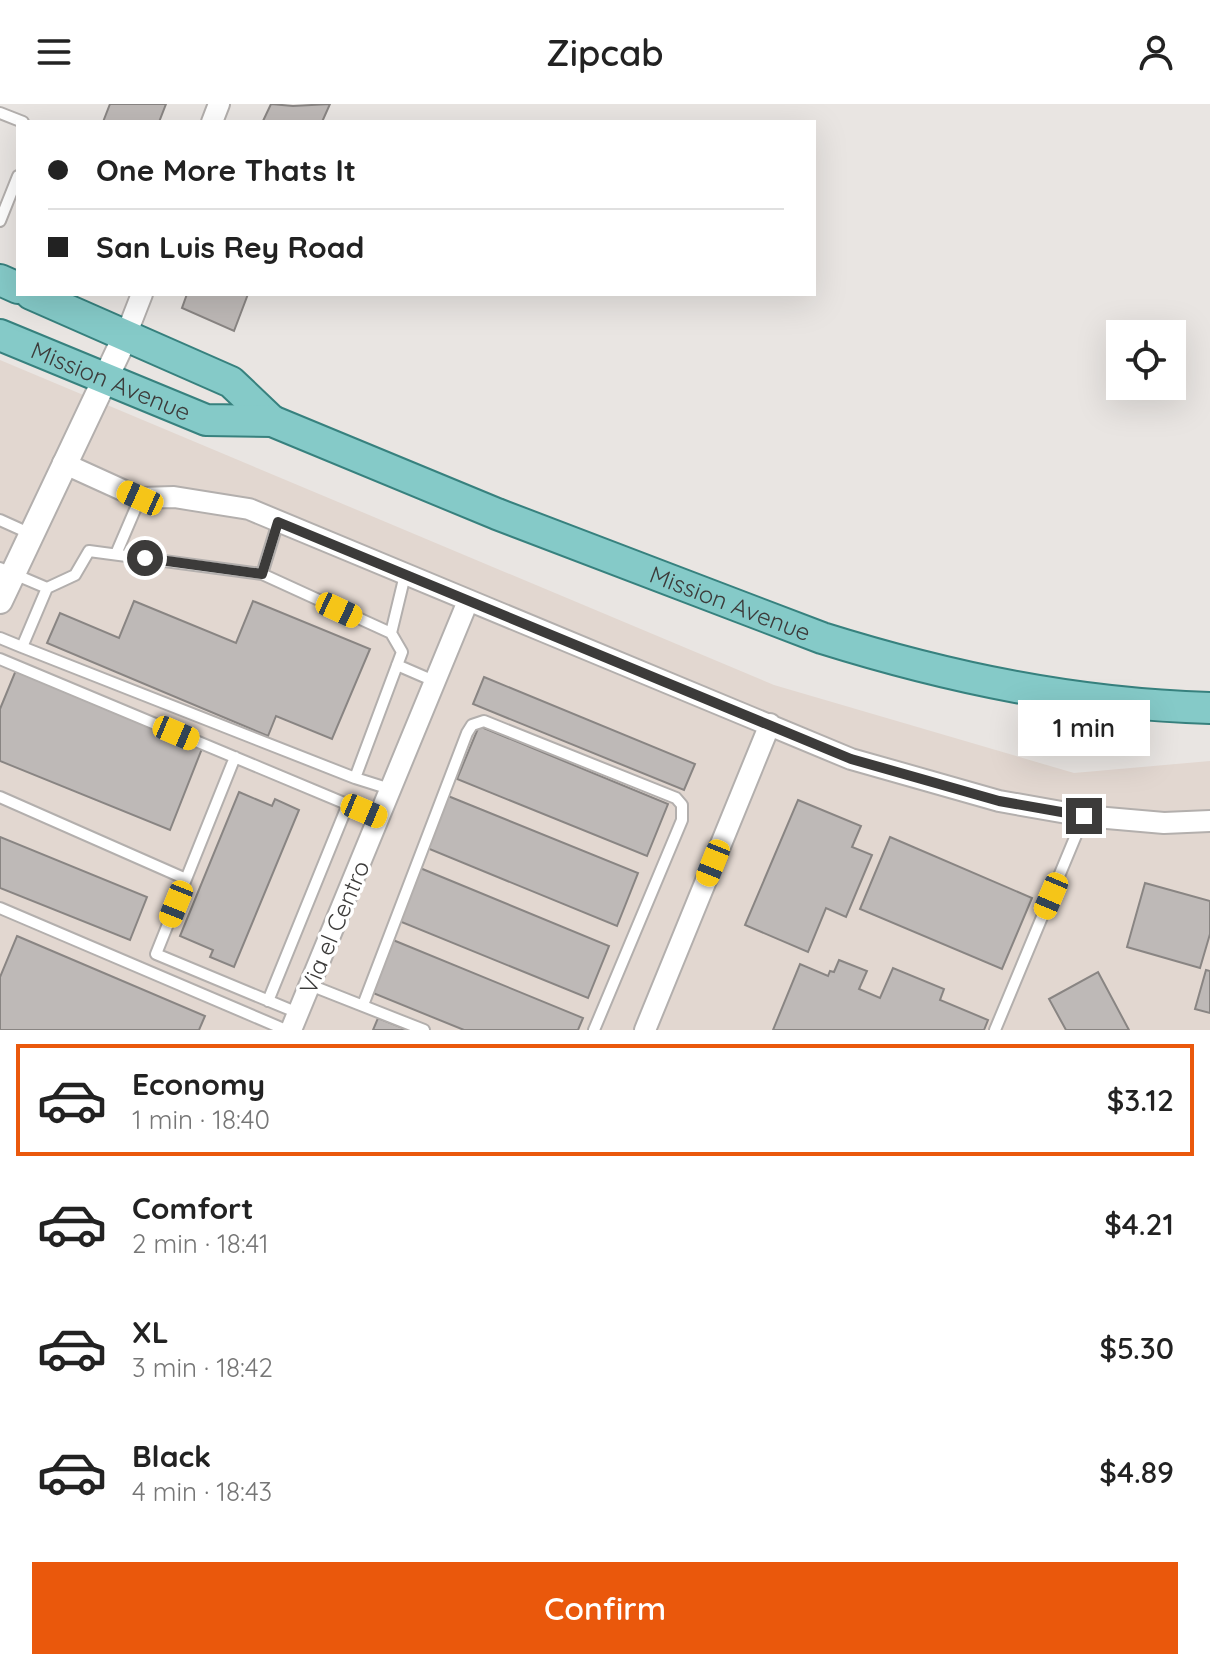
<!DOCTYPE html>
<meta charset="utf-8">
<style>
:root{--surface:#fff;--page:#f2f2f2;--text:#222;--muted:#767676;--line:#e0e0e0;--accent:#ea580c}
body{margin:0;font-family:Quicksand,sans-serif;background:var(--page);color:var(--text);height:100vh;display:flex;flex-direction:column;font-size:30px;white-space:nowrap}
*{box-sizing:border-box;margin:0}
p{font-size:26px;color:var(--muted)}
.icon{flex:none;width:44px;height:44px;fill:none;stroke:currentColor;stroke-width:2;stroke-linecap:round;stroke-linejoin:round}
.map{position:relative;height:926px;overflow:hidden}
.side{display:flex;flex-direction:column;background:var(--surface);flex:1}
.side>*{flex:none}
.hud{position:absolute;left:16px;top:16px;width:800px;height:176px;border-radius:0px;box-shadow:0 8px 32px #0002;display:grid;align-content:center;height:176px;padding:0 32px;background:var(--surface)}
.buttons{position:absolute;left:1106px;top:216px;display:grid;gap:16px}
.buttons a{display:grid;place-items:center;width:80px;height:80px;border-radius:0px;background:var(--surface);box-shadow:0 8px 32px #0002;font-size:40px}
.end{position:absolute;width:36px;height:36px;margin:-18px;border:10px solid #3c3b3a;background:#fff;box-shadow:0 0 0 4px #fff}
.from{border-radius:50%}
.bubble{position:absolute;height:56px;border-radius:0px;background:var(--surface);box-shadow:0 8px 32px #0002;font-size:26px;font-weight:600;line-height:56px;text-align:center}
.car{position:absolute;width:24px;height:48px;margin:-24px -12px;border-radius:10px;box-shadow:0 0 6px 2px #0007;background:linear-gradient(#f5c518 24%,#345 0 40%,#f5c518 0 76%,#345 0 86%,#f5c518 0)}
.hud b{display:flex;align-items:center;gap:28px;height:76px;font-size:30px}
.hud b+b{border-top:2px solid var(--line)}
.hud i{width:20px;height:20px;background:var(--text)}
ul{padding:14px 0 0;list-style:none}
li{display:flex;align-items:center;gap:24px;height:112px;margin:0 16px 12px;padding:0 16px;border:4px solid transparent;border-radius:0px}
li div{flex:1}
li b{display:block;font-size:30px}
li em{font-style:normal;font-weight:600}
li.selected{border-color:var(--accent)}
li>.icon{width:72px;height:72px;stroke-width:1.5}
.action{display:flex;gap:16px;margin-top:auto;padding:16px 32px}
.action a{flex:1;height:92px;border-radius:0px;background:var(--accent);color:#fff;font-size:32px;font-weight:600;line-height:92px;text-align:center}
header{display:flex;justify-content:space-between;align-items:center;height:104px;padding:0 32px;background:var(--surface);font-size:36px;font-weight:600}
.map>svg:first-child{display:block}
.built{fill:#e2d7d0}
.building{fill:#beb9b7;stroke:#898583;stroke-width:2}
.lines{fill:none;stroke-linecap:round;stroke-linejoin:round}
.service-casing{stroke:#b3afad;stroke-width:14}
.minor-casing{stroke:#b3afad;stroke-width:24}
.tertiary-casing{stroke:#b3afad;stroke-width:28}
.primary-casing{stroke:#37817e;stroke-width:34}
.service{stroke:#fff;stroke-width:10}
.minor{stroke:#fff;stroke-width:20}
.tertiary{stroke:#fff;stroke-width:24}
.primary{stroke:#85cac8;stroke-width:30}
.route{stroke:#3c3b3a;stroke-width:10}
.labels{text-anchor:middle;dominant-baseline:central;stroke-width:7;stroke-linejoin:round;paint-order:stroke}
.street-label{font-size:24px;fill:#3c3b3a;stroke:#fff}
</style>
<header><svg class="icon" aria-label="menu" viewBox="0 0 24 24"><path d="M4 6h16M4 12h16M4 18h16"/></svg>Zipcab<svg class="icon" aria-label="person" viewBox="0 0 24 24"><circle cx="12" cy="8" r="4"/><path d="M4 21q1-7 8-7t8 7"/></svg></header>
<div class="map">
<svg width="1210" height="926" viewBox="0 0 1210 926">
<rect width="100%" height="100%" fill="#e9e5e2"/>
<path class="built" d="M0,256L774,581L1074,669L1210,657V926H0Z"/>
<path class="building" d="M110,0H166L159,18H103Z
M271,0L293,2L330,0L322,18H266L263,17Z
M187,190H248L234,227L182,204Z
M134,497L236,539L253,497L370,545L332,635L276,612L268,632L47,539L60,509L119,534Z
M16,566L203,642L170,726L0,657V605Z
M484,573L695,660L684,686L473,600Z
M479,622L668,700L647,752L457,675Z
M239,688L272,702L275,695L299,706L234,863L210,853L213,846L180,832Z
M448,692L638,769L617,822L427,744Z
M798,696L861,722L852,743L872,751L846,813L826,804L808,848L745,821Z
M0,733L147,793L130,836L0,784Z
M890,733L1032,794L1002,865L860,805Z
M420,764L609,842L588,894L399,817Z
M1145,779L1210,797V830L1200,864L1127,843Z
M17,832L205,912L199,926H0V873Z
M393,836L583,914L578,926H464L373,889Z
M839,856L867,867L859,885L880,894L893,864L944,885L940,896L988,916L984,926H773L800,860L828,872L830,867L834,868Z
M1206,866L1210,867V909L1195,905Z
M1098,868L1129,926H1066L1049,895Z
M378,914L408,926H373Z"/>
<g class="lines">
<g class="service-casing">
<path id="service" d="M0,9L23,18
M0,117L18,72
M0,416L31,430
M116,450L140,394
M0,464L47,484
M262,470L278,418
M391,529L262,470L89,447L75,471L47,484L22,543L355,674L402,548L391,529L405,471
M0,534L22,543
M0,555L380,714
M397,561L434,577
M235,653L156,850L298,909
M355,674L390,685
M0,693L186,775
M0,804L286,926
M310,881L424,926
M268,897L348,700
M363,901L467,629L472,621L484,617L676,694L682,701V716L594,926
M995,926L1084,712"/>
</g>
<g class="minor-casing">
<path id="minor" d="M212,18L219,0
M126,231L142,190
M63,359L140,394L174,393L249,405L851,655L999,697L1084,712L1164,719L1210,717
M291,926L468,497
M645,926L770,620"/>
</g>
<g class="tertiary-casing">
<path id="tertiary" d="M0,497L126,231"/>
</g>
<g class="primary-casing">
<g id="primary">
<path d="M0,176L18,184"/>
<path d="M31,190L231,278L272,317"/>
<path id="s1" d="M0,231L206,316L272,317L497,410L822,534C950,574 1075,600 1210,604"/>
</g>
</g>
<use href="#service" class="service"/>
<use href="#minor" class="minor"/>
<use href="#tertiary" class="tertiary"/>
<use href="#primary" class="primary"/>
</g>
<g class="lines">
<path class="route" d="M145,454L262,470L278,418L851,655L999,697L1084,712"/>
</g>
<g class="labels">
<g class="street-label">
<text stroke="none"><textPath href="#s1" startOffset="120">Mission Avenue</textPath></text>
<text stroke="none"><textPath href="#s1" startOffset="782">Mission Avenue</textPath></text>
<text transform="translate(334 823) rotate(-67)">Via el Centro</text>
</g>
</g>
</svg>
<div class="buttons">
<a><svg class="icon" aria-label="locate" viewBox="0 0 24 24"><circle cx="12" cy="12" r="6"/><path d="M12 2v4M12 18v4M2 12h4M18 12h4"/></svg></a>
</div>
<i class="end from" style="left:145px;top:454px"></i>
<i class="end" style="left:1084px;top:712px"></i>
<div class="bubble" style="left:1018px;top:596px;width:132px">1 min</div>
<i class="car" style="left:140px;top:394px;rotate:294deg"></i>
<i class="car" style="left:339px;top:506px;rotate:115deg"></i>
<i class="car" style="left:176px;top:629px;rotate:113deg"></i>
<i class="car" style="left:364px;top:707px;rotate:113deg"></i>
<i class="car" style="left:713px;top:759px;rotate:202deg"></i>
<i class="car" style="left:1051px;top:792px;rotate:203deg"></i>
<i class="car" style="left:176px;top:800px;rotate:202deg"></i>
<div class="hud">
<b><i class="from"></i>One More Thats It</b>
<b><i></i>San Luis Rey Road</b>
</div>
</div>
<section class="side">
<ul>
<li class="selected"><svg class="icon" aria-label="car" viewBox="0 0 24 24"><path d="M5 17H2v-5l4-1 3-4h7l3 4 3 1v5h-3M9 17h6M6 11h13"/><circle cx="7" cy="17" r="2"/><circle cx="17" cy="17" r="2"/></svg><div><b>Economy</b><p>1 min · 18:40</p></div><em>$3.12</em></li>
<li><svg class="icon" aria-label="car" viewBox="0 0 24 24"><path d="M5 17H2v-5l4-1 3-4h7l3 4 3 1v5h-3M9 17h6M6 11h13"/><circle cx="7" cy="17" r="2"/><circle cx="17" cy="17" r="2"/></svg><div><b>Comfort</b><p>2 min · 18:41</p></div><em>$4.21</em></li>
<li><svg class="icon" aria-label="car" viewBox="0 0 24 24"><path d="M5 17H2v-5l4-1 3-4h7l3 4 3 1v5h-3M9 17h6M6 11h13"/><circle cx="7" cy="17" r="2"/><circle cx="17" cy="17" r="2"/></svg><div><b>XL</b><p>3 min · 18:42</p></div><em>$5.30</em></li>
<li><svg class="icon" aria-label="car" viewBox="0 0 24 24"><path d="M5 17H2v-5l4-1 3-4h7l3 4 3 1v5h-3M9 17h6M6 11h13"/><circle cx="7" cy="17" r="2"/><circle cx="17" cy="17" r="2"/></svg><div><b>Black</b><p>4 min · 18:43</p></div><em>$4.89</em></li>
</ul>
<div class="action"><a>Confirm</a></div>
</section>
